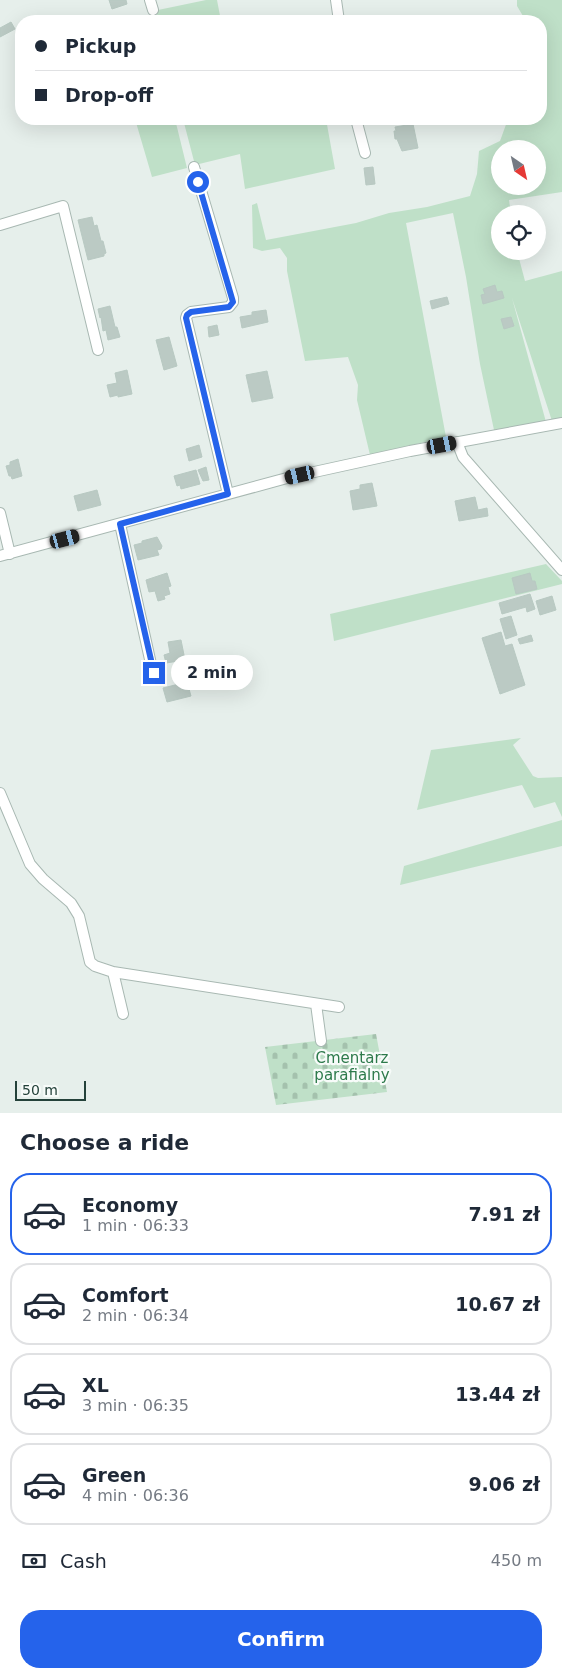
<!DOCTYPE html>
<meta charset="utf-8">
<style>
:root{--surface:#fff;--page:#f6f6f7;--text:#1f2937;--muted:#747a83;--line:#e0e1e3;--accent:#2563eb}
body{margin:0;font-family:"DejaVu Sans",sans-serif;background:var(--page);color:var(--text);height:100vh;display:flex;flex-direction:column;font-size:19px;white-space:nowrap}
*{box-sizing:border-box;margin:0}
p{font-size:16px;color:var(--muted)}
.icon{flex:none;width:28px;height:28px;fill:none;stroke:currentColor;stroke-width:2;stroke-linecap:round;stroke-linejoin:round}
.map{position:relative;height:1113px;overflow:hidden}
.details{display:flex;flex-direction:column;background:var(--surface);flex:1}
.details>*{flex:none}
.guide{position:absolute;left:15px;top:15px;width:532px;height:110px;border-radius:20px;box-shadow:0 5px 20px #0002;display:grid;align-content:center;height:110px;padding:0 20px;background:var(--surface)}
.needle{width:32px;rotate:146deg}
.buttons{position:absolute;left:491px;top:140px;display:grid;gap:10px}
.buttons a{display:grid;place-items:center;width:55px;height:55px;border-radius:50%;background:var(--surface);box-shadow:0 5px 20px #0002;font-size:25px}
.scale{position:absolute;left:15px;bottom:12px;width:71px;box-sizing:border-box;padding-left:5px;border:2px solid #24423a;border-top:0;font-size:14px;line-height:18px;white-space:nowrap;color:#24423a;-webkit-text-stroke:4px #f7fbf9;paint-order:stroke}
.end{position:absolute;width:22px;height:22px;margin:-11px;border:6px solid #2563eb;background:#fff;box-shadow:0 0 0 2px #fff}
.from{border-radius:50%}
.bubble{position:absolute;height:35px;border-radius:18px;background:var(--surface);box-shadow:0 5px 20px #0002;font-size:16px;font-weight:600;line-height:35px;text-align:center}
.car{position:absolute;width:15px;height:30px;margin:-15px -8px;border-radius:6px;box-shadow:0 0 4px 1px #0007;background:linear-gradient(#222 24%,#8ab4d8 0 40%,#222 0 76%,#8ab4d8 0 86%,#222 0)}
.guide b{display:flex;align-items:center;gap:18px;height:48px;font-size:19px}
.guide b+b{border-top:1px solid var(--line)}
.guide i{width:12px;height:12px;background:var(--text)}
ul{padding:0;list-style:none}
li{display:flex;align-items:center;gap:15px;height:82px;margin:0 10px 8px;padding:0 10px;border:2px solid var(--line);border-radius:20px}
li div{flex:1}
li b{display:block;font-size:19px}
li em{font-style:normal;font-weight:600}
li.selected{border-color:var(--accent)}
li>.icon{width:45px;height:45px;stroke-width:1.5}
h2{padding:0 20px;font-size:22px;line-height:60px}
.pay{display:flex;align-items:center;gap:12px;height:55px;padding:0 20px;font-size:19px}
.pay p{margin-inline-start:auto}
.cta{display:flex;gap:10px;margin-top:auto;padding:10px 20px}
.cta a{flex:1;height:58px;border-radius:20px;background:var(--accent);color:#fff;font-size:20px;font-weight:600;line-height:58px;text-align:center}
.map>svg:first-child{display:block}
.green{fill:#bfe0c8;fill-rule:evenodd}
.cemetery{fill:url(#cemetery-stones)}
.building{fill:#bbcac4;stroke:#b8c9c2}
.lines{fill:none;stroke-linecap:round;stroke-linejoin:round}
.minor-casing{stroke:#a8b8b2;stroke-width:12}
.minor{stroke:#fff;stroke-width:10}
.route{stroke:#2563eb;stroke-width:6}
.labels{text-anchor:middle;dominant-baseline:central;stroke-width:4.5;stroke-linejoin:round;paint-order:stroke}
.park-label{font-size:15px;fill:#2d7a4b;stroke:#f7fbf9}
</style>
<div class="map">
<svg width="562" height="1113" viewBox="0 0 562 1113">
<defs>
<pattern id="cemetery-stones" width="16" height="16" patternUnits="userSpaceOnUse" patternTransform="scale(1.25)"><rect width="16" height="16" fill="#bfe0c8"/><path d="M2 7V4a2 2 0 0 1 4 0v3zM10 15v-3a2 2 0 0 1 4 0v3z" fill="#a4c1ad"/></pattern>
</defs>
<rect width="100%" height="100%" fill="#e6efeb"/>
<path class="green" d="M206,0H217L221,21H158L157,14L158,10Z
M517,0H562V192L509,200L511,214H500V251H517L525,281L562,271V419L552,421L512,298L546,422L494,430L480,364L466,277L453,213L406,223L446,437L370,455L357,400L358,385L348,357L305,361L287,271V258L280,248L262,251L253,248L252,205L257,203L266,240L356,223L389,213L427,207L470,196L477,174L479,151L500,141L508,119H541V21H526L517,6ZM500,149H538V186H500Z
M135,119H175L187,168L152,177Z
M183,119H326L335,169L245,189L240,154L195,165Z
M546,564L562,581V584L334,641L330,614Z
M521,738L513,745L533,776L538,778L562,777V817L555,802L534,808L522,785L417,810L431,750Z
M562,820V846L400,885L404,866Z"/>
<path class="cemetery" d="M376,1034L387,1092L276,1105L265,1047Z"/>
<path class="building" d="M109,0H126L127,4L112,9Z
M11,22L15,29L0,37V28Z
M413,124L418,148L402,151L397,139H395L394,131H396L395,127Z
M373,167L375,184L366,185L364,168Z
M92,217L94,226L97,225L101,241H103L106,253L104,254V256L88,260L78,220Z
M495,285L497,292L502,291L504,298L483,304L481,295L485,294L483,289Z
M447,297L449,304L432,309L430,301Z
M110,306L115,327H117L120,337L108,340L106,330L103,331L101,317L100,318L98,309Z
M266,310L268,322L242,328L240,317L252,315V312Z
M511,317L514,326L504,329L501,319Z
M217,325L219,335L209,337L208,327Z
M169,337L177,366L164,370L156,340Z
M127,370L132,394L118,397V395L110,397L107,385L117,383L115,373Z
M267,371L273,398L252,402L246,375Z
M199,445L202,457L189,461L186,449Z
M18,459L22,476L12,479L11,476H9L6,466L10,465V462Z
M206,467L209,480L203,481L198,470Z
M196,470L200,484L181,489L180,485L177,486L174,476Z
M372,483L377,506L353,510L350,491L360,489V485Z
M97,490L101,505L78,511L74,496Z
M475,497L478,510L487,508L488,516L459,521L455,501Z
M157,537L162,546L161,549L157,550L159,555L138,560L134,545L142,543V541Z
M167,573L171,586L168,587L170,594L164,596L165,599L158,601L155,591L149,592L146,580Z
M530,573L532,581H535L537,589L516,594L512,578Z
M530,594L535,609L527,612L526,607L502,614L499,603Z
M552,596L556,610L540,615L536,601Z
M511,616L517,635L506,639L500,619Z
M501,632L505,646L512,644L525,685L500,694L482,638Z
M531,635L533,641L520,644L518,639Z
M181,640L185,660L166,663L164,655L170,653L168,642Z
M187,682L191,696L167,702L163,688Z"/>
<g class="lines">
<g class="minor-casing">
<path id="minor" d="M150,0L153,10
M336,0L339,21
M356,119L365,153
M194,167L233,298V302L229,307L191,312L187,315L186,318L228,494
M0,225L63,206L98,350
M457,442L463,457L562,570
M0,513L10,554
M120,524L153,673
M0,556L287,478L410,451L562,423
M0,793L30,864L43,879L71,903L79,916L90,962L95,966L113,972L339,1007
M113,972L123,1014
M316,1004L321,1041"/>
</g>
<use href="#minor" class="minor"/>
</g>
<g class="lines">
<path class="route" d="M154,673L120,524L228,494L186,318L187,315L191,312L229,307L233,302L198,182"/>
</g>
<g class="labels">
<g class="park-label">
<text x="352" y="1058">Cmentarz<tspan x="352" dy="17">parafialny</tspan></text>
</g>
</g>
</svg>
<div class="buttons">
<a><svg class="needle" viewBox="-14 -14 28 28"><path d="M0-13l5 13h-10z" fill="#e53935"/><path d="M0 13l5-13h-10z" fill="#747a83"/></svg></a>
<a><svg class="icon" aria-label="locate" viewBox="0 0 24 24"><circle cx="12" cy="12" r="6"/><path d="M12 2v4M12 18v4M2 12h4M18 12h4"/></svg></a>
</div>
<div class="scale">50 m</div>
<i class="end from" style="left:198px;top:182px"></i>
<i class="end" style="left:154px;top:673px"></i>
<div class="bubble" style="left:171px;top:655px;width:82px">2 min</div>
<i class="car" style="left:442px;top:445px;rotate:79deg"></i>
<i class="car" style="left:300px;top:475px;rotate:257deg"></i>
<i class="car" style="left:65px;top:539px;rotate:75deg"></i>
<div class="guide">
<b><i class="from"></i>Pickup</b>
<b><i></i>Drop-off</b>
</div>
</div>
<section class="details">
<h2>Choose a ride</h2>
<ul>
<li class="selected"><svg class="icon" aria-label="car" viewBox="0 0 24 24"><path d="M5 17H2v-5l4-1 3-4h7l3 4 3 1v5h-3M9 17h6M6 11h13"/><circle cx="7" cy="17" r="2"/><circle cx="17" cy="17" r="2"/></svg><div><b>Economy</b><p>1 min · 06:33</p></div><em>7.91 zł</em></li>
<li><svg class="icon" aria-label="car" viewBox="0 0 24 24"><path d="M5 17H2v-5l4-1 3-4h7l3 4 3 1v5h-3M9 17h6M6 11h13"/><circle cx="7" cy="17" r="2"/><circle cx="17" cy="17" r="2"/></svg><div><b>Comfort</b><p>2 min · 06:34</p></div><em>10.67 zł</em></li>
<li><svg class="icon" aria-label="car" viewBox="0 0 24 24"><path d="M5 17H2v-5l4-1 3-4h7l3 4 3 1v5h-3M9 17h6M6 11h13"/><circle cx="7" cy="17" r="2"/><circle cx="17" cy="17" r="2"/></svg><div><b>XL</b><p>3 min · 06:35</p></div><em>13.44 zł</em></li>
<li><svg class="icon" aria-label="car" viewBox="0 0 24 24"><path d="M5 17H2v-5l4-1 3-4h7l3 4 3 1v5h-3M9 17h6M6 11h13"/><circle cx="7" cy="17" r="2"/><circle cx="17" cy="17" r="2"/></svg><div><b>Green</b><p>4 min · 06:36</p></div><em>9.06 zł</em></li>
</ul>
<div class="pay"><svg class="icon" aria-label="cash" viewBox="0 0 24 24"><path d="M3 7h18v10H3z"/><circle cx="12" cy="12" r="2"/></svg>Cash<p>450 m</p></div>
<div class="cta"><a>Confirm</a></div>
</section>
